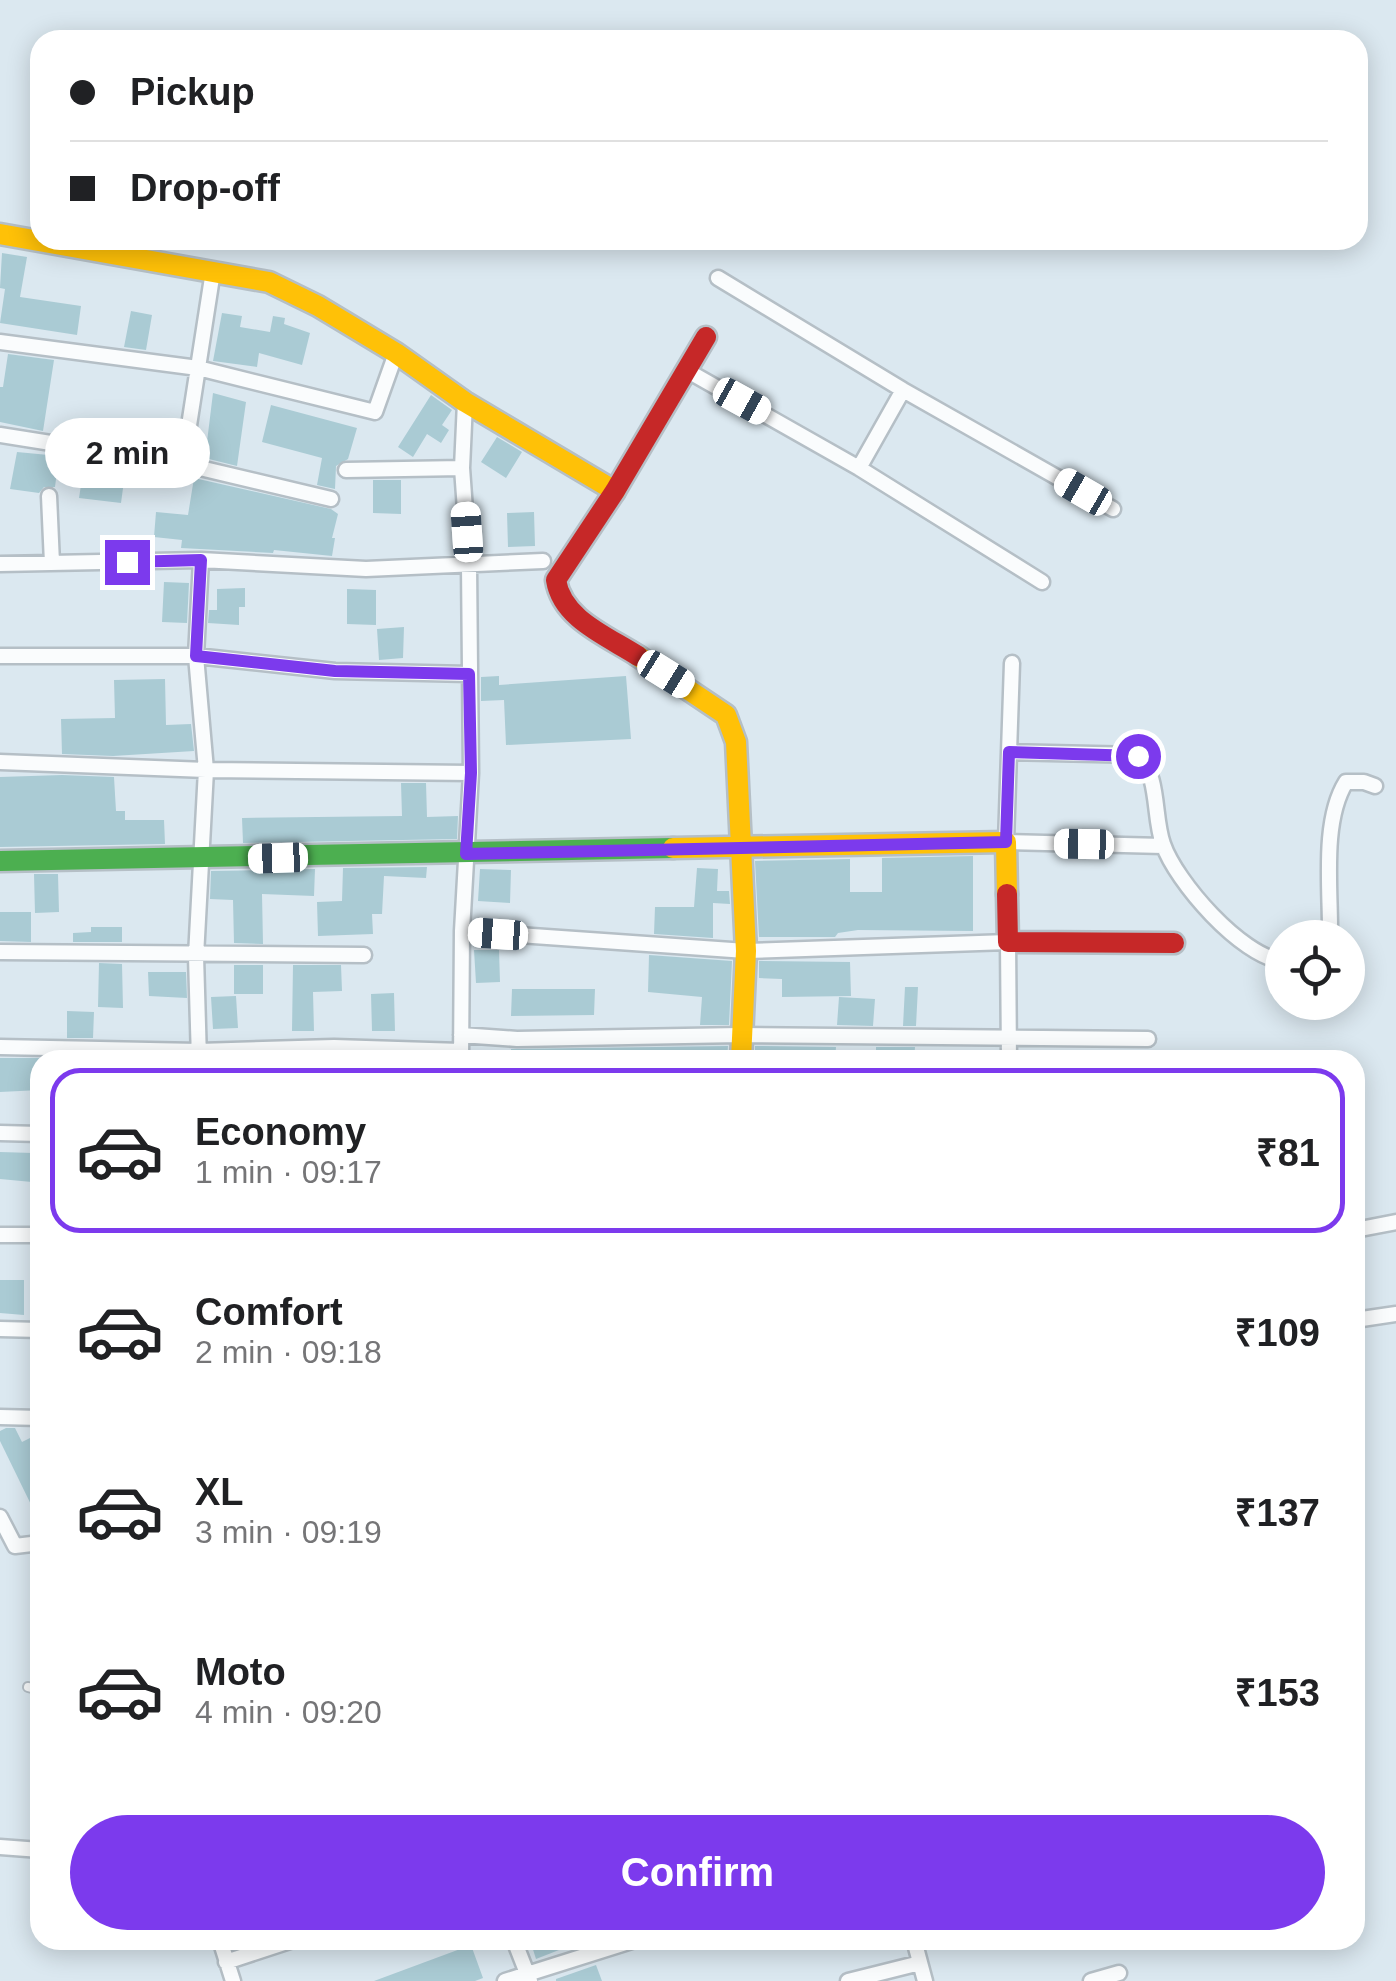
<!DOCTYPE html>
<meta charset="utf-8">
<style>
:root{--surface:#fff;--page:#f2f2f2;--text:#202124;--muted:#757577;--line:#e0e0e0;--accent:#7c3aed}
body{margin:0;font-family:Arial,sans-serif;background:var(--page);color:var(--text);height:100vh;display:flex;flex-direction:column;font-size:38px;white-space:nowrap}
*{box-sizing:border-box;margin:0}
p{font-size:32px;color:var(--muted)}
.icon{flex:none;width:55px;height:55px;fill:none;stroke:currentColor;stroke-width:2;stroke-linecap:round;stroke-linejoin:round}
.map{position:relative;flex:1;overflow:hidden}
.side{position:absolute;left:30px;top:1050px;width:1335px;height:900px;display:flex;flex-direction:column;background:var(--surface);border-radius:30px;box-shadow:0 5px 25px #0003}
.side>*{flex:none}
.banner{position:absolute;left:30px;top:30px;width:1338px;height:220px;border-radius:30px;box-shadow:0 5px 25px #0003;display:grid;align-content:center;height:220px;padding:0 40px;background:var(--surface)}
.controls{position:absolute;left:1265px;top:920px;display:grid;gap:20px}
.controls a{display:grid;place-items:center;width:100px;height:100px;border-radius:50%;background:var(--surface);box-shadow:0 5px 25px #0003;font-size:50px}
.end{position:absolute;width:45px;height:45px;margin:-22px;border:12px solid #7c3aed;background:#fff;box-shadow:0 0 0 5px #fff}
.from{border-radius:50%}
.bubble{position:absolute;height:70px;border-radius:35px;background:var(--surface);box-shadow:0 5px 25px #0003;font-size:32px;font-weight:600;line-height:70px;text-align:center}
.car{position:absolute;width:30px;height:60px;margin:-30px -15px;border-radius:12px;box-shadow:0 0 8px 2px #0007;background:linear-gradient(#fff 24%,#345 0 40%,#fff 0 76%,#345 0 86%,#fff 0)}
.banner b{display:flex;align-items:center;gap:35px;height:95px;font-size:38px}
.banner b+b{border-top:2px solid var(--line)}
.banner i{width:25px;height:25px;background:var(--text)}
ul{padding:18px 0 0;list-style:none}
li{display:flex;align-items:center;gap:30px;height:165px;margin:0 20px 15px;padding:0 20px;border:5px solid transparent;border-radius:30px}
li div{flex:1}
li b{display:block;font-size:38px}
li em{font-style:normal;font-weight:600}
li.on{border-color:var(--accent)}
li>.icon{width:90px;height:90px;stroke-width:1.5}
.primary-button{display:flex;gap:20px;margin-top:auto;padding:20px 40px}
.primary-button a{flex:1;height:115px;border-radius:60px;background:var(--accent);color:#fff;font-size:40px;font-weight:600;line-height:115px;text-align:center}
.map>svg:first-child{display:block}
.building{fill:#aacbd4}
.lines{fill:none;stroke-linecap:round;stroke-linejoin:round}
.lane-casing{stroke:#b5bfc6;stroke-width:12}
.street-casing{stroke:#b5bfc6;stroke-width:19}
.fast-casing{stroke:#b5bfc6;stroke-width:25}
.slow-casing{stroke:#b5bfc6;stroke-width:25}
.jam-casing{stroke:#b5bfc6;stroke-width:25}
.lane{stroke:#fafcfd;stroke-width:8}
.street{stroke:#fafcfd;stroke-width:14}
.fast{stroke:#4caf50;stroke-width:20}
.slow{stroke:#ffc107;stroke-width:20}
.jam{stroke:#c62828;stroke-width:20}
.route{stroke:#7c3aed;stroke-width:12}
</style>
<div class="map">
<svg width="1396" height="1981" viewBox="0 0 1396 1981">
<rect width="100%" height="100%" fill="#dbe8f0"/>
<path class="building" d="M2,253L27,257L20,297L81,306L77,335L0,323L5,289L0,288Z
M131,311L152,315L146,350L124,347Z
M222,313L242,316L240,327L270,332L273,316L285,318L284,324L310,333L302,365L259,353L257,367L213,361Z
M8,354L54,360L43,431L0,422V387H3Z
M213,393L246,402L237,466L205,458Z
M431,395L452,410L442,425L449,430L441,443L427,434L413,457L398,447Z
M271,405L357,428L348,459L336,466L335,489L317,485L322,458L262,442Z
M497,437L522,452L506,478L481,462Z
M17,452L59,456L55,487H44L39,493L10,489Z
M85,459L126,466L121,503L79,498Z
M194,478L331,509L338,514L332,538H335L332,556L274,550L273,553L181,548L182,540L154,537L156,512L188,515Z
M373,480H401V514L373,513Z
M534,512L535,546L508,547L507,513Z
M164,582L189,583L187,623L162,622Z
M245,588V607H239V625L208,623L209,610H217V589Z
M347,589L376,590V625L347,624Z
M404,627L403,658L379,660L377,629Z
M499,676V685L626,676L631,739L506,745L504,700L481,701V677Z
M165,679L166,725L191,724L194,751L113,756L62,754L61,719L115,718L114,680Z
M62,775L114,777L116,811H125V820H164L165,844L0,847V777Z
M401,783H426L427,817L458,816L457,839L243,843L242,818L402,816Z
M973,856V931L858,930L838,933L835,937H759L755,861L850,859V892H882V858Z
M427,867L426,878L384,876L382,914H372L373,934L318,936L317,902L342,901L343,868Z
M697,868L718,869L717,891H729L730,904L713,903V938L654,934L655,907H694Z
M315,869L314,896L262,894L263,944L234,943L233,900L210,899L211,871Z
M480,869L511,870L510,903L478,901Z
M34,874H58L59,912L35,913Z
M0,912H31V942L0,941Z
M91,927H122V942H73V933L91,932Z
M474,950H499L500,982L476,983Z
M649,955L732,961L729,1025H700L702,997L648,992Z
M759,961L850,962L851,996L782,997V979L759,978Z
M99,963L122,964L123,1008L98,1007Z
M234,965H263V994H234Z
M293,965H341L342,991L313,992L314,1031H292Z
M148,972H186L187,998L149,996Z
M905,987H918L916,1026H903Z
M512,989H595L594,1015L511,1016Z
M394,993L395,1031H372L371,994Z
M236,996L238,1028L213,1029L211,997Z
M839,997L875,999L873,1026L837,1025Z
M67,1011L94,1012L93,1038H67Z
M728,1046L727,1060H511V1049Z
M755,1046L836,1047L835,1060H755Z
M876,1047H915L914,1060H876Z
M0,1058H40V1090L0,1092Z
M0,1152L33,1153L32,1182L0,1179Z
M0,1280H24V1315L0,1313Z
M6,1428H15L22,1442L40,1433V1523L0,1441V1431Z
M530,1940H582V1941L536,1959Z
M471,1945L483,1978L475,1981H374Z
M596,1965L602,1981H556V1979Z"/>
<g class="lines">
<g class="lane-casing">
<path id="lane" d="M28,1687L40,1690"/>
</g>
<g class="street-casing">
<path id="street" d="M718,278L903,390L1113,509
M0,342L198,368L375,412L396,353
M686,370L859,468L1042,582
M0,435L183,464L331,499
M183,464L213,271
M859,468L903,390
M346,470L462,468
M49,496L52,563
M0,564L201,560L366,569L543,561
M0,656H196L335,671L469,674
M1012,663L1006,842L1163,846
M1009,752L1138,755C1160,777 1153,816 1163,844C1176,882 1241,956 1282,961
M0,762L206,770L471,773
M462,931L746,951L1008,942L1009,1060
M1330,938C1331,892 1321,822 1346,782H1364L1375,786
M0,952L364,955
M461,1035L517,1039L740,1035L1148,1039
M0,1047L199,1051L334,1047L461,1051
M199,1060L196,956L206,770L196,656L201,560
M461,1060L462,931L471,773L469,565L462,468L465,402
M0,1133L40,1134
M1355,1230L1396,1222
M0,1235H40
M1355,1320L1396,1314
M0,1329L40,1330
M0,1417L40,1418
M0,1517L15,1546L40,1543
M0,1847L40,1850
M220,1940L233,1981
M514,1940L530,1981
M914,1940L925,1981
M226,1962L293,1940
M505,1981L635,1940
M848,1981L920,1963
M1091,1981L1119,1973"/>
</g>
<g class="fast-casing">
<path id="fast" d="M0,861L673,848"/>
</g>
<g class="slow-casing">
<path id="slow" d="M0,234L269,282L318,306L396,353L465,402L615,491
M638,656L726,715L736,742L746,951L741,1060
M673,848L1006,842L1007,894"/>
</g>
<g class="jam-casing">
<path id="jam" d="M638,656C607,636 562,619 556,580L615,491L706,337
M1007,894L1008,942L1174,943"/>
</g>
<use href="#lane" class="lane"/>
<use href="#street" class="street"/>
<use href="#fast" class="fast"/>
<use href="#slow" class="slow"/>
<use href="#jam" class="jam"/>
</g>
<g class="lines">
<path class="route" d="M127,562L201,560L196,656L335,671L469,674L471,773L466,854L1006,842L1009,752L1138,756"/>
</g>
</svg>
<div class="controls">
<a><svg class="icon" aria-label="locate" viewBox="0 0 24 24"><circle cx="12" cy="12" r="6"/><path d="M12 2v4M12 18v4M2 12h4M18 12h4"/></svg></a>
</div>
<i class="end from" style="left:1138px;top:756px"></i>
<i class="end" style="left:127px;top:562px"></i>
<div class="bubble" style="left:45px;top:418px;width:165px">2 min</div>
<i class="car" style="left:742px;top:401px;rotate:119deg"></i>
<i class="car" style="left:1083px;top:492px;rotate:300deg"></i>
<i class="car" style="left:467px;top:532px;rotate:356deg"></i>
<i class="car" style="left:666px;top:674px;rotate:122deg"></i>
<i class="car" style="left:1084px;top:844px;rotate:271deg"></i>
<i class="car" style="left:278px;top:858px;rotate:268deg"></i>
<i class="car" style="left:498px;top:934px;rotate:274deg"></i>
<div class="banner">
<b><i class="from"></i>Pickup</b>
<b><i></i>Drop-off</b>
</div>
<section class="side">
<ul>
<li class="on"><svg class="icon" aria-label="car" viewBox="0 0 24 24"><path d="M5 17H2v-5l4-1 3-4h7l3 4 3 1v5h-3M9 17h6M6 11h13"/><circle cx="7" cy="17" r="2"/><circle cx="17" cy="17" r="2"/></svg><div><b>Economy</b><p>1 min · 09:17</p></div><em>₹81</em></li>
<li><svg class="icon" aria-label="car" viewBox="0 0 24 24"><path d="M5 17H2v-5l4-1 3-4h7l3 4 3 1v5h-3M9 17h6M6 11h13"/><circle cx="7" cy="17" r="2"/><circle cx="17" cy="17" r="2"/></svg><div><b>Comfort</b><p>2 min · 09:18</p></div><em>₹109</em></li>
<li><svg class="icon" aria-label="car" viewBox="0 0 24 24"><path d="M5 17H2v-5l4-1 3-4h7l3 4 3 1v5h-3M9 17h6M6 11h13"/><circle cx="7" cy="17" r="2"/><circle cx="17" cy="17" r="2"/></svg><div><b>XL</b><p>3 min · 09:19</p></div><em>₹137</em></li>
<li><svg class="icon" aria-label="car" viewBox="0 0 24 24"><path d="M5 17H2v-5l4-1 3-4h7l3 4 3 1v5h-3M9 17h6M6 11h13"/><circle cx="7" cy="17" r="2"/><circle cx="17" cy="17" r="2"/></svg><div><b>Moto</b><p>4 min · 09:20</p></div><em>₹153</em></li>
</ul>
<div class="primary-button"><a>Confirm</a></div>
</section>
</div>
